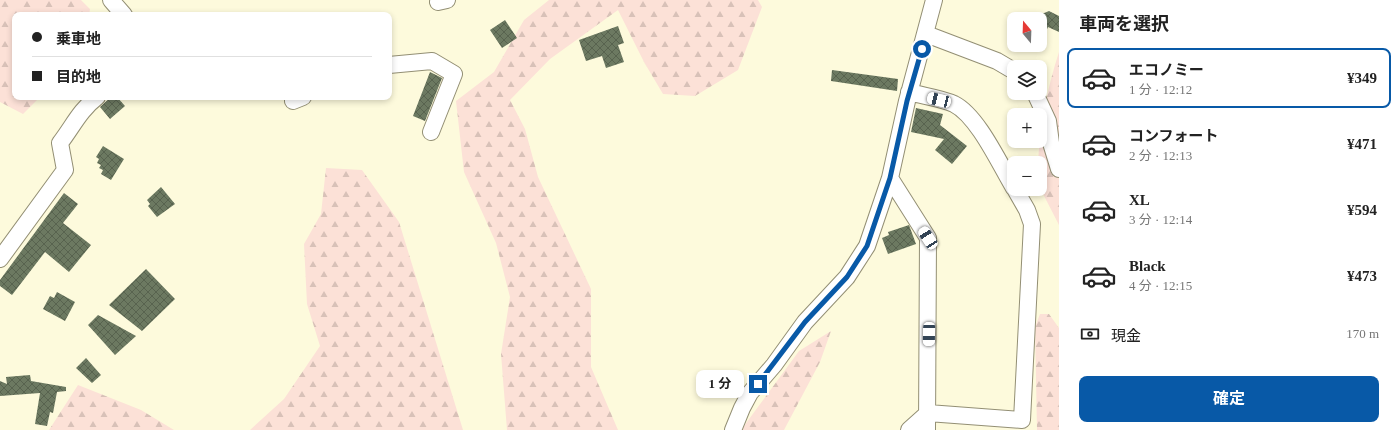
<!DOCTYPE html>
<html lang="ja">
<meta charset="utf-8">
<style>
:root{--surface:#fff;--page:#f6f6f6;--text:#222;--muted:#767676;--line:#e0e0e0;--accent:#0859a7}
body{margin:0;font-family:"Times New Roman","Noto Sans JP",serif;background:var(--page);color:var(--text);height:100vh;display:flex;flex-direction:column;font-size:15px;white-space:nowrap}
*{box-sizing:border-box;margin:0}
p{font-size:13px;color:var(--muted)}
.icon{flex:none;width:22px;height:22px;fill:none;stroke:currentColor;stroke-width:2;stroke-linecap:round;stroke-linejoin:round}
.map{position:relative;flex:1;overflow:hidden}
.details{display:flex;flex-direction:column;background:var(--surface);width:340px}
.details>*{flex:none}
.top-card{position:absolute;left:12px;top:12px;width:380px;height:88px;border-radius:8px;box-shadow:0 2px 6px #0003;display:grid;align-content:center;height:88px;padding:0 20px;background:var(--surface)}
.needle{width:26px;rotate:341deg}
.tools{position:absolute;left:1007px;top:12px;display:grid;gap:8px}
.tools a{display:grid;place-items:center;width:40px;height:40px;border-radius:8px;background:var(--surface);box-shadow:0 2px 6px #0003;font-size:20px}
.end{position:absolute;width:18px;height:18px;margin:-9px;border:5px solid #0859a7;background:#fff;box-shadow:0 0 0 2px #fff}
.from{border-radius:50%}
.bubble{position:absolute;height:28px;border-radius:8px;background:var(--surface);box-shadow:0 2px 6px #0003;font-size:13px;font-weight:700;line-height:28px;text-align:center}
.car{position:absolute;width:12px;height:24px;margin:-12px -6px;border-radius:5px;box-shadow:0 0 3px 1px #0007;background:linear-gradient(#fff 24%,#345 0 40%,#fff 0 76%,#345 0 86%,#fff 0)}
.top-card b{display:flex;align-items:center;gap:14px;height:38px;font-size:15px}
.top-card b+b{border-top:1px solid var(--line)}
.top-card i{width:10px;height:10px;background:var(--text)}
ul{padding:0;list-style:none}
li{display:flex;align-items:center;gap:12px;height:60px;margin:0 8px 6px;padding:0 12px;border:2px solid transparent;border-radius:8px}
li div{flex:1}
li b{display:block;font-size:15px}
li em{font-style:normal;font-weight:700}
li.current{border-color:var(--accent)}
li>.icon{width:36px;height:36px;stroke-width:1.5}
h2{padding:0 20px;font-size:18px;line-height:48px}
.pay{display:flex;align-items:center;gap:10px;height:44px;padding:0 20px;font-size:15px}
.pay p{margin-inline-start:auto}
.primary-button{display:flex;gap:8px;margin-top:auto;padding:8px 20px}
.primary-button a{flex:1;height:46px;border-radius:8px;background:var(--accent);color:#fff;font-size:16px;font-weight:700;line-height:46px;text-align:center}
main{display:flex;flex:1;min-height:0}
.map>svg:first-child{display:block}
.forest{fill:url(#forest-firs)}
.building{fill:url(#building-cross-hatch)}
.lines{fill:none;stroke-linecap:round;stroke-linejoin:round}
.minor-casing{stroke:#938f74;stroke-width:18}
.minor{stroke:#fff;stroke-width:16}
.route{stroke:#0859a7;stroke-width:5}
</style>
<main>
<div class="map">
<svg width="1059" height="430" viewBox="0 0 1059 430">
<defs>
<pattern id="forest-firs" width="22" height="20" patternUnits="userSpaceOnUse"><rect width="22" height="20" fill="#fce1d7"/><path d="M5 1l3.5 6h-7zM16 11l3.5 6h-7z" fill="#d8c1b8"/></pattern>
<pattern id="building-cross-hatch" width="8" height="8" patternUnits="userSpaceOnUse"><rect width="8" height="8" fill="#6c7961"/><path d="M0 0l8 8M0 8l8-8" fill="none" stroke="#58634f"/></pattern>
</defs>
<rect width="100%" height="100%" fill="#fdfadc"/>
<path class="forest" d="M0,0H81L90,9L89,15H15V97H40L23,114L0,102Z
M549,0H758L762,7L738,70L695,96L663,94L644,62L618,10L550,59L510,100L525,129L538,177L591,289V367L618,430H507L501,354L510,297L496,243L464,172L456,101L494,72L524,20Z
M1059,52V225L1040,188V163H1038C1040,125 1047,89 1059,52Z
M326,168L362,170L399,222L463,430H250L284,399L320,346L307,304L304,244L321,214Z
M1040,314H1049L1059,328V430H1037L1035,327Z
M831,331L820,362L784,430H741L799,351Z
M78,385L141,410L174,430H49Z"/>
<path class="building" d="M1049,11L1059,16V32L1048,27L1044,36L1040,19H1038L1037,16Z
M505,20L517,38L502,48L490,30Z
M618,26L624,43L618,45L624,62L606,68L602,56L586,61L579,40Z
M832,70L898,79L897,91L831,81Z
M430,72L442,78L425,121L413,116Z
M111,97H117L125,106L110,119L100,107Z
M916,108L943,114L940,125L967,146L952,164L935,150L944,139L911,132Z
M103,146L124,159L111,180L101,174L103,170L99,168L101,165L97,163L99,159L96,157Z
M161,187L175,204L157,217L148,206L150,204L147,200Z
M64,193L78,204L63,223L91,245L69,272L45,252L12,295L0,286V280Z
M909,225L916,244L888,254L882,238L889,235L888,232Z
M146,269L175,299L142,331L109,305Z
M57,292L75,302L65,321L43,309L50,296L54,298Z
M98,315L136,336L115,355L88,325Z
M86,358L101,375L92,383L76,368Z
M30,375L31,381L66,387V391L57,392L53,413L50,412L47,426L35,424L40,393L0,396V381L7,384L6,377Z"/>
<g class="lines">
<g class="minor-casing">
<path id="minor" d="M111,0L124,15
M438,2L447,0
M926,34L997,61L1014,71
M389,65L432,61L454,74L431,132
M909,92C923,96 941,98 954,104C978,116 1000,165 1014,188
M1035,93L1048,121L1051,143L1059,169
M293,101L303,97
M890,178L928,238L927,430
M0,259L65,170L60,143C73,126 80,110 97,97
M733,430L742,408L750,393L774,365L805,322L847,277L867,246L890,178L907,101L934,0
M909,430L928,413L1022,420L1032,224L1027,210L1015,189"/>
</g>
<use href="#minor" class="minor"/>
</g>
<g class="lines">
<path class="route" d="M758,384L805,322L847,277L867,246L890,178L907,101L922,49"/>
</g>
</svg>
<div class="tools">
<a><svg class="needle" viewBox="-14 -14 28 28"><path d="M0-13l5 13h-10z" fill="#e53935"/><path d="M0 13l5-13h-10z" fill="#767676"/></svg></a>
<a><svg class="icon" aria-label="layers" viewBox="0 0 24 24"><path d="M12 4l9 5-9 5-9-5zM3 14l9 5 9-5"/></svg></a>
<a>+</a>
<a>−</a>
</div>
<i class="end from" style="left:922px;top:49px"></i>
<i class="end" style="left:758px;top:384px"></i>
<div class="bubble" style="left:696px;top:370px;width:48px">1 分</div>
<i class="car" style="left:939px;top:100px;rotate:284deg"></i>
<i class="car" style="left:928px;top:238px;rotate:327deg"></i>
<i class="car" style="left:929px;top:334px;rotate:181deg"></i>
<div class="top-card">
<b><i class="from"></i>乗車地</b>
<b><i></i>目的地</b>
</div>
</div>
<section class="details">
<h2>車両を選択</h2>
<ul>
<li class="current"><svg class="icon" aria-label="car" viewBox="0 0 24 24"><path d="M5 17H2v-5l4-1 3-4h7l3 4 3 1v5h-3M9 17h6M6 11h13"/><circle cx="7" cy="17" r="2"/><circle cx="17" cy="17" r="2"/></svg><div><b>エコノミー</b><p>1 分 · 12:12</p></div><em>¥349</em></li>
<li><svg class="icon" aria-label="car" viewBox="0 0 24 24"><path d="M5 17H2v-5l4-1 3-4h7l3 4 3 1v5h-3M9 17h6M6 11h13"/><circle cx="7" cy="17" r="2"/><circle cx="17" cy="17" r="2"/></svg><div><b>コンフォート</b><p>2 分 · 12:13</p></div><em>¥471</em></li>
<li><svg class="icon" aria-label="car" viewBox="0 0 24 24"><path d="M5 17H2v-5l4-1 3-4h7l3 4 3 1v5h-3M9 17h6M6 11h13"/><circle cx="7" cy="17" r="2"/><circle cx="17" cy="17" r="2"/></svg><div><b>XL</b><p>3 分 · 12:14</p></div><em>¥594</em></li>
<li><svg class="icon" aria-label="car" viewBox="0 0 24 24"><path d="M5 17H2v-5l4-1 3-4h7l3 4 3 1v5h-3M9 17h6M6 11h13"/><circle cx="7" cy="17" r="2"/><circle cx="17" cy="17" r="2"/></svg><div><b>Black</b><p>4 分 · 12:15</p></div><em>¥473</em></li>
</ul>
<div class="pay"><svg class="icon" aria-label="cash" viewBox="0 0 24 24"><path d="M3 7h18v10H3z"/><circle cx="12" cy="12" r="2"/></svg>現金<p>170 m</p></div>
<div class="primary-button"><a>確定</a></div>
</section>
</main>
